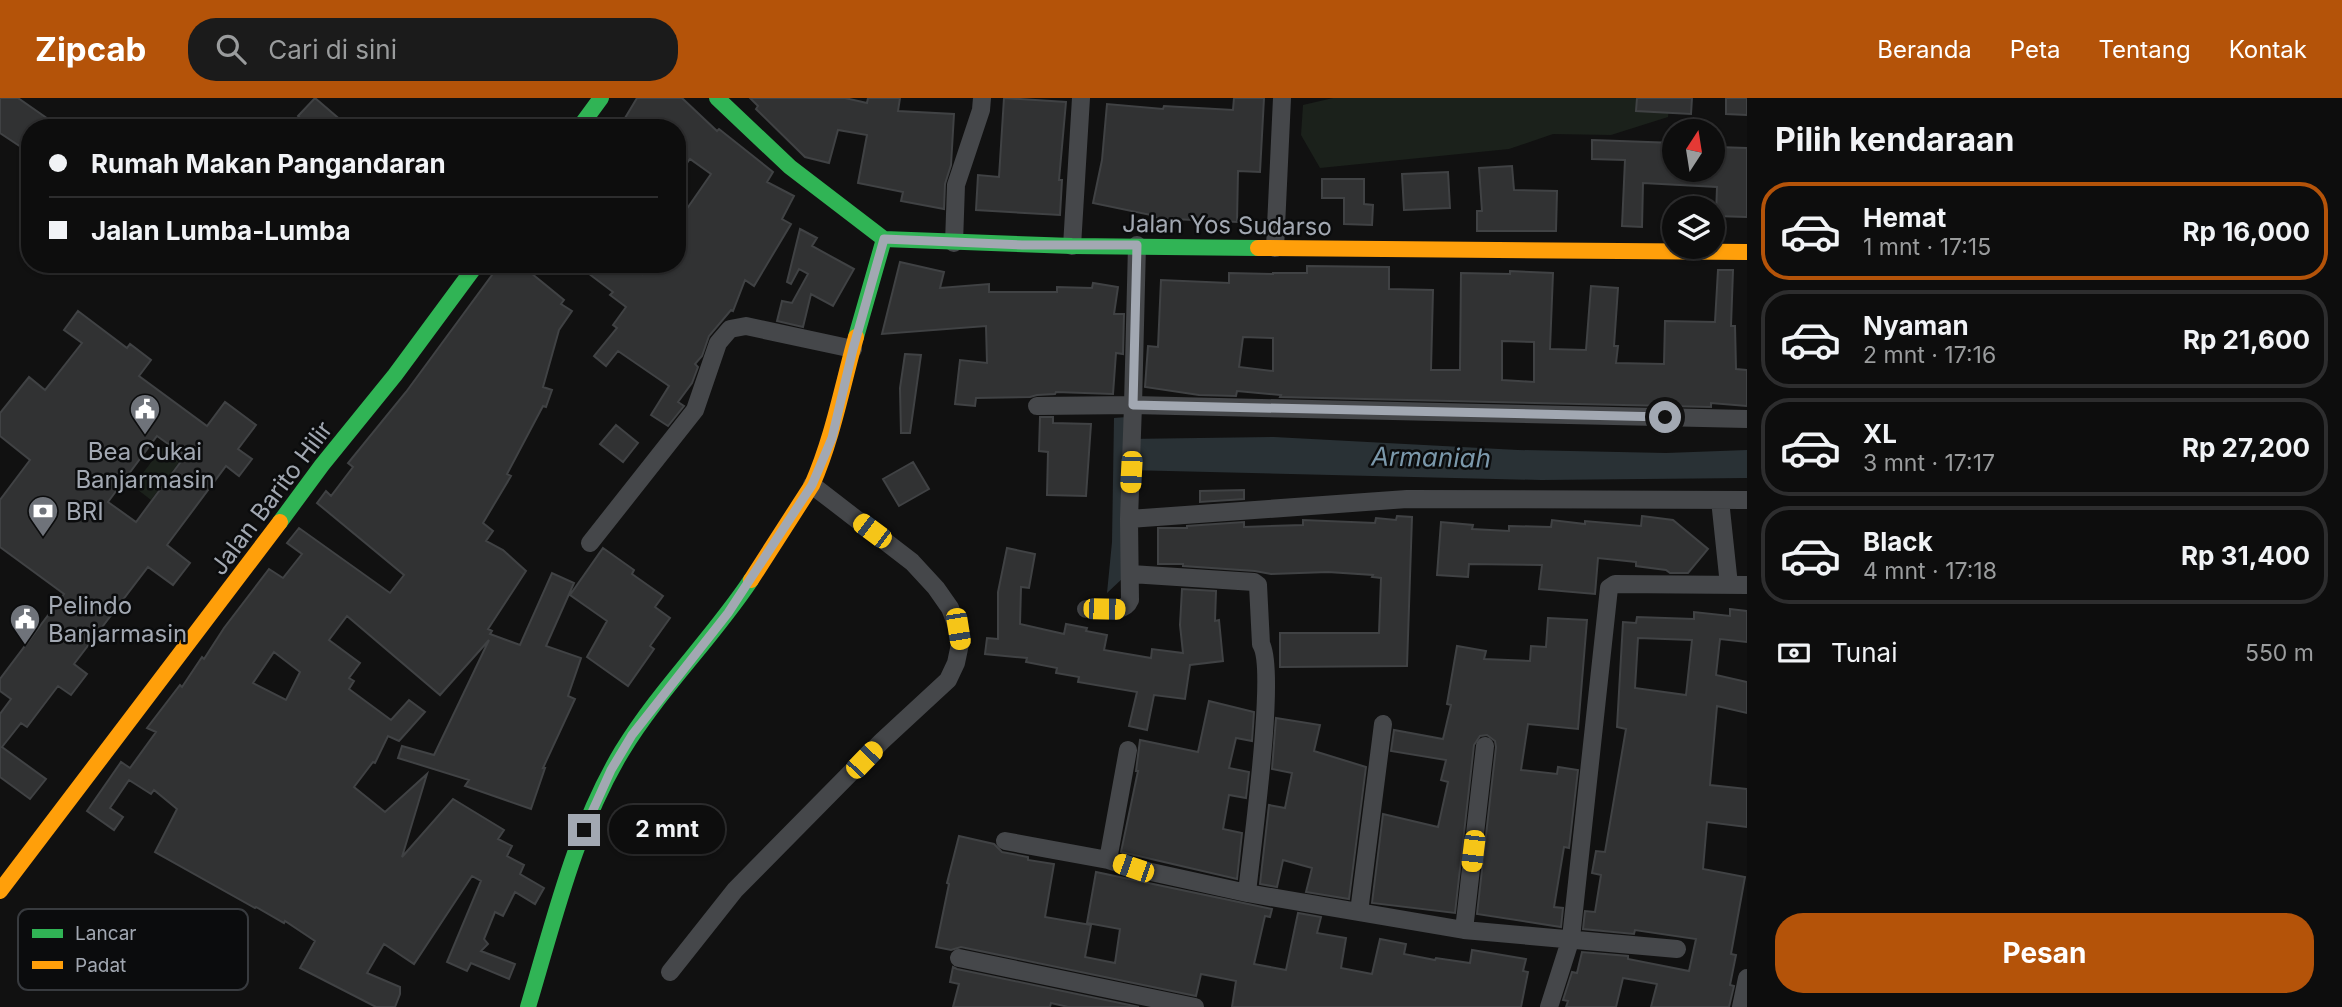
<!DOCTYPE html>
<html lang="id">
<meta charset="utf-8">
<style>
:root{--surface:#0d0d0d;--page:#1b1b1b;--text:#f1f3f6;--muted:#9a9c9d;--line:#2d2d2e;--accent:#b45309}
body{margin:0;font-family:Inter,sans-serif;background:var(--page);color:var(--text);height:100vh;display:flex;flex-direction:column;font-size:26px;white-space:nowrap}
*{box-sizing:border-box;margin:0}
p{font-size:23px;color:var(--muted)}
.icon{flex:none;width:38px;height:38px;fill:none;stroke:currentColor;stroke-width:2;stroke-linecap:round;stroke-linejoin:round}
.map{position:relative;flex:1;overflow:hidden}
.sheet{display:flex;flex-direction:column;background:var(--surface);width:595px}
.sheet>*{flex:none}
.top-card{position:absolute;left:21px;top:21px;width:665px;height:154px;border-radius:28px;box-shadow:0 2px 5px #0004,0 0 0 2px var(--line);display:grid;align-content:center;height:154px;padding:0 28px;background:var(--surface)}
.needle{width:46px;rotate:12deg}
.tools{position:absolute;left:1662px;top:21px;display:grid;gap:14px}
.tools a{display:grid;place-items:center;width:63px;height:63px;border-radius:50%;background:var(--surface);box-shadow:0 2px 5px #0004,0 0 0 2px var(--line);font-size:35px}
.end{position:absolute;width:32px;height:32px;margin:-16px;border:9px solid #a2a8b2;background:#111;box-shadow:0 0 0 4px #111}
.from{border-radius:50%}
.bubble{position:absolute;height:49px;border-radius:24px;background:var(--surface);box-shadow:0 2px 5px #0004,0 0 0 2px var(--line);font-size:23px;font-weight:700;line-height:49px;text-align:center}
.car{position:absolute;width:21px;height:42px;margin:-21px -10px;border-radius:9px;box-shadow:0 0 5px 2px #0007;background:linear-gradient(#f5c518 24%,#345 0 40%,#f5c518 0 76%,#345 0 86%,#f5c518 0)}
.top-card b{display:flex;align-items:center;gap:24px;height:66px;font-size:26px}
.top-card b+b{border-top:2px solid var(--line)}
.top-card i{width:18px;height:18px;background:var(--text)}
ul{padding:0;list-style:none}
li{display:flex;align-items:center;gap:21px;height:98px;margin:0 14px 10px;padding:0 14px;border:4px solid var(--line);border-radius:28px}
li div{flex:1}
li b{display:block;font-size:26px}
li em{font-style:normal;font-weight:700}
li.selected{border-color:var(--accent)}
li>.icon{width:63px;height:63px;stroke-width:1.5}
h2{padding:0 28px;font-size:32px;line-height:84px}
.pay{display:flex;align-items:center;gap:18px;height:77px;padding:0 28px;font-size:26px}
.pay p{margin-inline-start:auto}
.button{display:flex;gap:14px;margin-top:auto;padding:14px 28px}
.button a{flex:1;height:80px;border-radius:28px;background:var(--accent);color:#fff;font-size:28px;font-weight:700;line-height:80px;text-align:center}
header{display:flex;align-items:center;gap:42px;box-sizing:border-box;height:98px;padding:0 35px;background:var(--accent);color:#fff}
header strong{font-size:33px}
nav{display:flex;gap:38px;margin-inline-start:auto;font-size:24px}
.search{width:490px;height:63px;background:var(--page);display:flex;align-items:center;gap:18px;box-sizing:border-box;padding:0 24px;border-radius:28px;color:var(--muted);font-size:26px}
main{display:flex;flex:1;min-height:0}
.map>svg:first-child{display:block}
.green{fill:#1b211b}
.water{fill:#293135}
.building{fill:#313233;stroke:#404244;stroke-width:2;fill-rule:evenodd}
.lines{fill:none;stroke-linecap:round;stroke-linejoin:round}
.street{stroke:#45474a;stroke-width:18}
.fast{stroke:#30b455;stroke-width:16}
.slow{stroke:#ff9f0a;stroke-width:16}
.route{stroke:#a2a8b2;stroke-width:9}
.labels{text-anchor:middle;dominant-baseline:central;stroke-width:5;stroke-linejoin:round;paint-order:stroke}
.street-label{font-size:24px;fill:#a2a8b2;stroke:#0b0c0d}
.poi-label{font-size:24px;fill:#a2a8b2;stroke:#0b0c0d;text-anchor:start}
.water-label{font-size:26px;font-style:italic;fill:#7b98ab;stroke:#0b0c0d}
.key{fill:#0b0c0d;stroke:#383b3f;stroke-width:2}
.key-label{font-size:19px;fill:#a2a8b2}
</style>
<header>
<strong>Zipcab</strong>
<div class="search"><svg class="icon" aria-label="search" viewBox="0 0 24 24"><circle cx="10" cy="10" r="6"/><path d="M15 15l6 6"/></svg>Cari di sini</div>
<nav><a>Beranda</a><a>Peta</a><a>Tentang</a><a>Kontak</a></nav>
</header>
<main>
<div class="map">
<svg width="1747" height="909" viewBox="0 0 1747 909">
<rect width="100%" height="100%" fill="#111"/>
<path class="green" d="M1333,0H1670L1668,19L1611,37L1553,36L1509,51L1320,70L1301,37L1303,7Z
M162,350L180,363L151,402L133,388Z"/>
<path class="water" d="M1127,319V341L1274,339L1518,352L1666,355L1747,352V380L1541,382L1127,372L1123,480L1107,495L1112,444L1114,320Z"/>
<path class="building" d="M0,0H18L61,30H30V55L0,35Z
M315,0L350,30H311L298,18Z
M637,0H682L717,33L719,31L773,74L767,84L794,98L782,121L791,126L754,188L745,182L733,213L731,212L709,238L702,258L695,266L698,269L692,285L678,304L684,308L668,328L651,317L669,288L618,253L606,268L594,258L617,230L613,227L626,209L610,197L613,194L576,166H629L642,176L648,166H677V125L711,76L690,61L677,78V30H619Z
M750,0H845L867,5L868,0H900L898,13L954,16L951,67L945,86L944,111L901,103L903,94L858,85L867,37L838,32L829,65L805,59L756,11L758,8Z
M1004,0L1066,4L1059,82H1062L1060,117L976,112L978,77L999,79Z
M1234,0H1264L1260,74L1238,73L1237,124L1151,120V117L1093,105L1102,62L1107,6L1163,11L1164,8L1233,12Z
M1637,0H1692L1691,16L1636,13Z
M1726,0H1747V17L1726,16Z
M1592,42L1675,45V72H1717L1718,49L1747,50V119L1716,118L1717,89L1643,85L1642,129L1622,128L1625,62L1592,61Z
M1512,68L1514,92L1557,93L1556,133H1477V113H1482L1479,70Z
M1448,74L1450,110L1404,112L1402,76Z
M1322,81H1364V106L1373,107L1372,127L1344,126V100H1322Z
M800,131L817,140L812,148L854,171L833,208L811,196L803,229L777,223L782,203L792,205L808,176L799,171L791,186L787,184Z
M900,164L944,174L940,190L989,186V194H1057V189L1092,190L1093,185L1118,189L1114,216H1124L1123,256L1116,255L1113,296L1056,294L1055,296L1037,297L1030,299L976,300L975,308L955,306L960,262L987,265L986,228L882,236Z
M495,166H520L564,202L561,206L572,213L559,232L543,289L552,292L546,309L543,308L507,376L511,378L483,425L493,433L486,443L503,452L526,473L488,531L492,533L490,536L520,547L552,475L574,485L546,548L581,560L568,598L575,601L543,670H545L531,711L465,688L469,682L398,660L402,648L434,657L489,542L440,597L347,518L329,542L360,565L349,580L354,583L349,591L391,622L409,602L425,614L399,643L388,638L375,665L373,664L354,689L385,714L427,676L402,759L453,701L504,732L498,741L512,748L507,758L524,767L520,776L544,790L535,806L515,794L503,818L495,814L484,841L488,846L481,853L515,866L509,881L471,865L467,873L447,864L481,783L472,778L414,866L384,846L367,875L400,889V896L395,909H376L300,870L315,843L285,823L284,825L256,809L255,810L155,754L177,711L154,692L151,696L129,682L110,710L123,719L114,732L87,713L121,664L130,670L156,634L147,630L180,587L182,589L202,559L204,561L224,530L269,471L283,480L302,456L287,445L299,430L390,495L404,477L317,405L326,393L331,398L353,369L348,365L406,294L492,177ZM274,554L300,574L286,602L253,585Z
M1307,168L1389,169V191L1433,192L1431,272H1460L1461,175L1510,176V173L1553,175L1550,251L1586,252L1591,188L1618,190L1614,248H1618L1616,265L1664,266L1665,223L1715,224L1718,172H1733L1731,228H1735L1736,271L1747,272V308L1711,305V309L1280,299L1281,297L1237,293L1236,298L1199,297L1145,289L1148,248L1158,249L1161,182L1229,185V175L1273,176V175H1307ZM1243,239L1273,240V273L1239,269ZM1502,243L1534,244V284L1502,282Z
M78,213L127,250L130,246L151,262L139,278L207,328L225,304L256,327L238,351L252,361L246,369L239,378L226,368L167,447L190,465L173,487L148,469L74,566L87,576L71,597L58,588L27,629L21,625L2,649L46,681L30,701L0,679V616L11,601L0,593V581L64,496L0,449V402L30,362L0,338V315L29,279L45,292L82,245L64,232ZM157,338L185,358L136,424L108,404Z
M905,256L921,257L910,335H901L900,290Z
M1040,319H1053V325L1091,326L1086,398L1047,397L1048,354L1039,353Z
M616,327L638,345L623,364L600,346Z
M913,364L929,391L899,408L883,381Z
M1244,392V401L1200,404V393Z
M1397,418L1412,419L1407,568L1280,569V535H1379L1381,480L1372,479L1373,477L1328,474L1271,476L1255,473L1183,468V466H1158V430H1187V428L1244,424V429L1303,427V422L1375,425L1376,420L1396,422Z
M1642,418L1673,422L1708,451L1688,475H1670L1666,472L1636,468V464L1598,460L1595,496L1539,491L1542,467L1469,466L1468,479L1437,477L1441,424L1473,427L1472,431L1509,433V428L1551,429L1552,422L1585,426V423L1641,428Z
M603,450L634,472L632,476L663,498L655,509L670,520L650,548L654,551L628,588L587,559L607,523L570,497Z
M1007,450L1035,456L1029,490L1021,489L1020,526L1064,536L1066,526L1087,530L1086,533L1107,537L1104,552L1151,560L1152,551L1183,555L1180,527L1182,491L1216,493L1215,523L1219,522L1223,563L1190,567L1185,601L1154,597L1147,632L1129,628L1137,594L1078,584L1079,579L1056,575L1057,570L1026,564L1027,560L985,556L987,540L998,541V494Z
M1730,511L1747,513V544L1720,541L1716,577L1747,584V615L1717,608L1710,687L1747,691V729L1707,724L1703,771L1745,779L1731,856L1736,857L1730,887L1734,888L1729,909H1651L1657,886L1623,880L1616,909H1566L1568,903L1563,902L1572,874L1577,875L1582,854L1628,858V861L1689,873L1696,841L1635,832L1634,836L1583,831L1585,813L1595,814L1601,777L1592,775L1596,753L1605,754L1626,631L1617,629L1623,524L1636,525L1637,519L1694,521V514L1730,518ZM1638,540L1692,542L1686,597L1635,590Z
M1548,520L1587,522L1578,631L1528,626L1521,672L1557,676L1558,669L1578,672L1569,750L1564,749L1554,809L1563,810L1561,829L1477,816L1496,649L1495,643L1487,637L1480,638L1474,647L1455,815L1372,805L1383,716L1438,729L1448,684L1441,682L1446,662L1391,653L1394,632L1443,641L1451,607L1447,606L1457,548L1486,553L1484,561L1530,563L1531,548L1546,549Z
M1209,603L1254,614L1252,643L1236,640L1229,670L1249,674L1246,700L1229,697L1223,731L1242,735L1237,781L1121,754L1138,673H1136L1140,642L1198,654Z
M1276,620L1320,627L1314,653L1366,669L1349,801L1306,794L1312,770L1283,762L1277,789L1260,786L1269,707L1285,710L1292,675L1272,671Z
M959,738L994,746L1002,754L1028,759V762L1054,766L1045,819L1091,827L1085,859L1115,865L1120,831L1087,825L1096,774L1272,811L1270,819L1265,818L1254,866L1286,872L1298,815L1321,819L1317,835L1346,840L1341,870L1372,876L1380,841L1406,846L1404,856L1435,862L1436,860L1470,865L1472,852L1526,861L1523,873L1528,874L1521,909H1232L1236,883L1201,876L1196,898L961,849L951,852L936,849L949,786L947,785Z
M953,869L957,871L1139,909H1068L1051,905L1050,909H953L959,886L950,884Z"/>
<g class="lines">
<path class="street" d="M954,145L956,87L981,12L982,0
M1137,147L1133,307L1747,321
M1072,148L1081,0
M1275,150L1282,0
M1037,308L1133,307L1129,421L1130,502C1124,517 1100,511 1086,511
M1720,402L1729,487
M1129,421L1407,401L1747,402
M590,445L695,312L718,245L730,231L746,228L853,251
M1131,476L1254,484L1258,487L1261,546C1277,572 1251,754 1247,795
M1005,743L1108,762L1133,770L1247,795L1464,832L1677,851
M1108,762L1128,652
M1359,814L1383,626
M1464,832L1485,648
M959,860L1195,909
M670,874L735,792L882,643L948,582L956,565L960,546L958,531L950,510L936,490L912,464L812,387
M1549,909L1571,840L1609,490L1615,486L1747,487
M1741,909L1747,880"/>
<path class="fast" d="M717,0L790,69L884,141
M579,30L601,0
M856,239L884,141L1072,148L1258,150
M280,424L322,367L395,277L477,166
M528,909C554,823 575,731 622,653C659,592 711,542 751,482"/>
<path class="slow" d="M1258,150L1747,154
M751,482L812,387C833,339 842,289 856,239
M0,793L280,424"/>
</g>
<g class="lines">
<path class="route" d="M584,732L611,672L632,637L728,515L812,387L832,340L853,251L884,141L1022,147H1137L1133,307L1665,319"/>
</g>
<defs>
<g id="civic-pin" transform="scale(1.575)"><path d="M0 17L-7.5 6A9.5 9.5 0 1 1 7.5 6Z" fill="#6f737a" stroke="#0b0c0d"/><path d="M-.6-6.5H3V-4.5H.6V-3L4-1V1h2V6H-6V1h2V-1L-.6-3ZM-1.2 2.5V6h2.4V2.5Z" fill="#fff"/></g>
<g id="bank-pin" transform="scale(1.575)"><path d="M0 17L-7.5 6A9.5 9.5 0 1 1 7.5 6Z" fill="#6f737a" stroke="#0b0c0d"/><path d="M-6-4H6V4H-6ZM0-2.3a2.3 2.3 0 1 0 0 4.6a2.3 2.3 0 1 0 0-4.6Z" fill="#fff"/></g>
</defs>
<g fill-rule="evenodd">
<use href="#civic-pin" x="145" y="311"/>
<use href="#bank-pin" x="43" y="413"/>
<use href="#civic-pin" x="25" y="521"/>
</g>
<g class="labels">
<g class="street-label">
<text transform="translate(1227 127) rotate(1)">Jalan Yos Sudarso</text>
<text transform="translate(271 400) rotate(-53)">Jalan Barito Hilir</text>
</g>
<g class="poi-label">
<text x="145" y="353" text-anchor="middle">Bea Cukai<tspan x="145" dy="28">Banjarmasin</tspan></text>
<text x="66" y="413">BRI</text>
<text x="48" y="507">Pelindo<tspan x="48" dy="28">Banjarmasin</tspan></text>
</g>
<g class="water-label">
<text transform="translate(1431 359) rotate(1)">Armaniah</text>
</g>
</g>
<rect x="18" y="811" width="230" height="81" rx="10" class="key"/>
<rect x="32" y="831" width="31" height="9" fill="#30b455"/>
<rect x="32" y="863" width="31" height="8" fill="#ff9f0a"/>
<g class="key-label">
<text x="75" y="842">Lancar</text>
<text x="75" y="874">Padat</text>
</g>
</svg>
<div class="tools">
<a><svg class="needle" viewBox="-14 -14 28 28"><path d="M0-13l5 13h-10z" fill="#e53935"/><path d="M0 13l5-13h-10z" fill="#9a9c9d"/></svg></a>
<a><svg class="icon" aria-label="layers" viewBox="0 0 24 24"><path d="M12 4l9 5-9 5-9-5zM3 14l9 5 9-5"/></svg></a>
</div>
<i class="end from" style="left:1665px;top:319px"></i>
<i class="end" style="left:584px;top:732px"></i>
<div class="bubble" style="left:609px;top:707px;width:116px">2 mnt</div>
<i class="car" style="left:1131px;top:374px;rotate:183deg"></i>
<i class="car" style="left:872px;top:433px;rotate:307deg"></i>
<i class="car" style="left:1104px;top:511px;rotate:91deg"></i>
<i class="car" style="left:958px;top:531px;rotate:171deg"></i>
<i class="car" style="left:864px;top:662px;rotate:44deg"></i>
<i class="car" style="left:1473px;top:753px;rotate:187deg"></i>
<i class="car" style="left:1133px;top:770px;rotate:289deg"></i>
<div class="top-card">
<b><i class="from"></i>Rumah Makan Pangandaran</b>
<b><i></i>Jalan Lumba-Lumba</b>
</div>
</div>
<section class="sheet">
<h2>Pilih kendaraan</h2>
<ul>
<li class="selected"><svg class="icon" aria-label="car" viewBox="0 0 24 24"><path d="M5 17H2v-5l4-1 3-4h7l3 4 3 1v5h-3M9 17h6M6 11h13"/><circle cx="7" cy="17" r="2"/><circle cx="17" cy="17" r="2"/></svg><div><b>Hemat</b><p>1 mnt · 17:15</p></div><em>Rp 16,000</em></li>
<li><svg class="icon" aria-label="car" viewBox="0 0 24 24"><path d="M5 17H2v-5l4-1 3-4h7l3 4 3 1v5h-3M9 17h6M6 11h13"/><circle cx="7" cy="17" r="2"/><circle cx="17" cy="17" r="2"/></svg><div><b>Nyaman</b><p>2 mnt · 17:16</p></div><em>Rp 21,600</em></li>
<li><svg class="icon" aria-label="car" viewBox="0 0 24 24"><path d="M5 17H2v-5l4-1 3-4h7l3 4 3 1v5h-3M9 17h6M6 11h13"/><circle cx="7" cy="17" r="2"/><circle cx="17" cy="17" r="2"/></svg><div><b>XL</b><p>3 mnt · 17:17</p></div><em>Rp 27,200</em></li>
<li><svg class="icon" aria-label="car" viewBox="0 0 24 24"><path d="M5 17H2v-5l4-1 3-4h7l3 4 3 1v5h-3M9 17h6M6 11h13"/><circle cx="7" cy="17" r="2"/><circle cx="17" cy="17" r="2"/></svg><div><b>Black</b><p>4 mnt · 17:18</p></div><em>Rp 31,400</em></li>
</ul>
<div class="pay"><svg class="icon" aria-label="cash" viewBox="0 0 24 24"><path d="M3 7h18v10H3z"/><circle cx="12" cy="12" r="2"/></svg>Tunai<p>550 m</p></div>
<div class="button"><a>Pesan</a></div>
</section>
</main>
